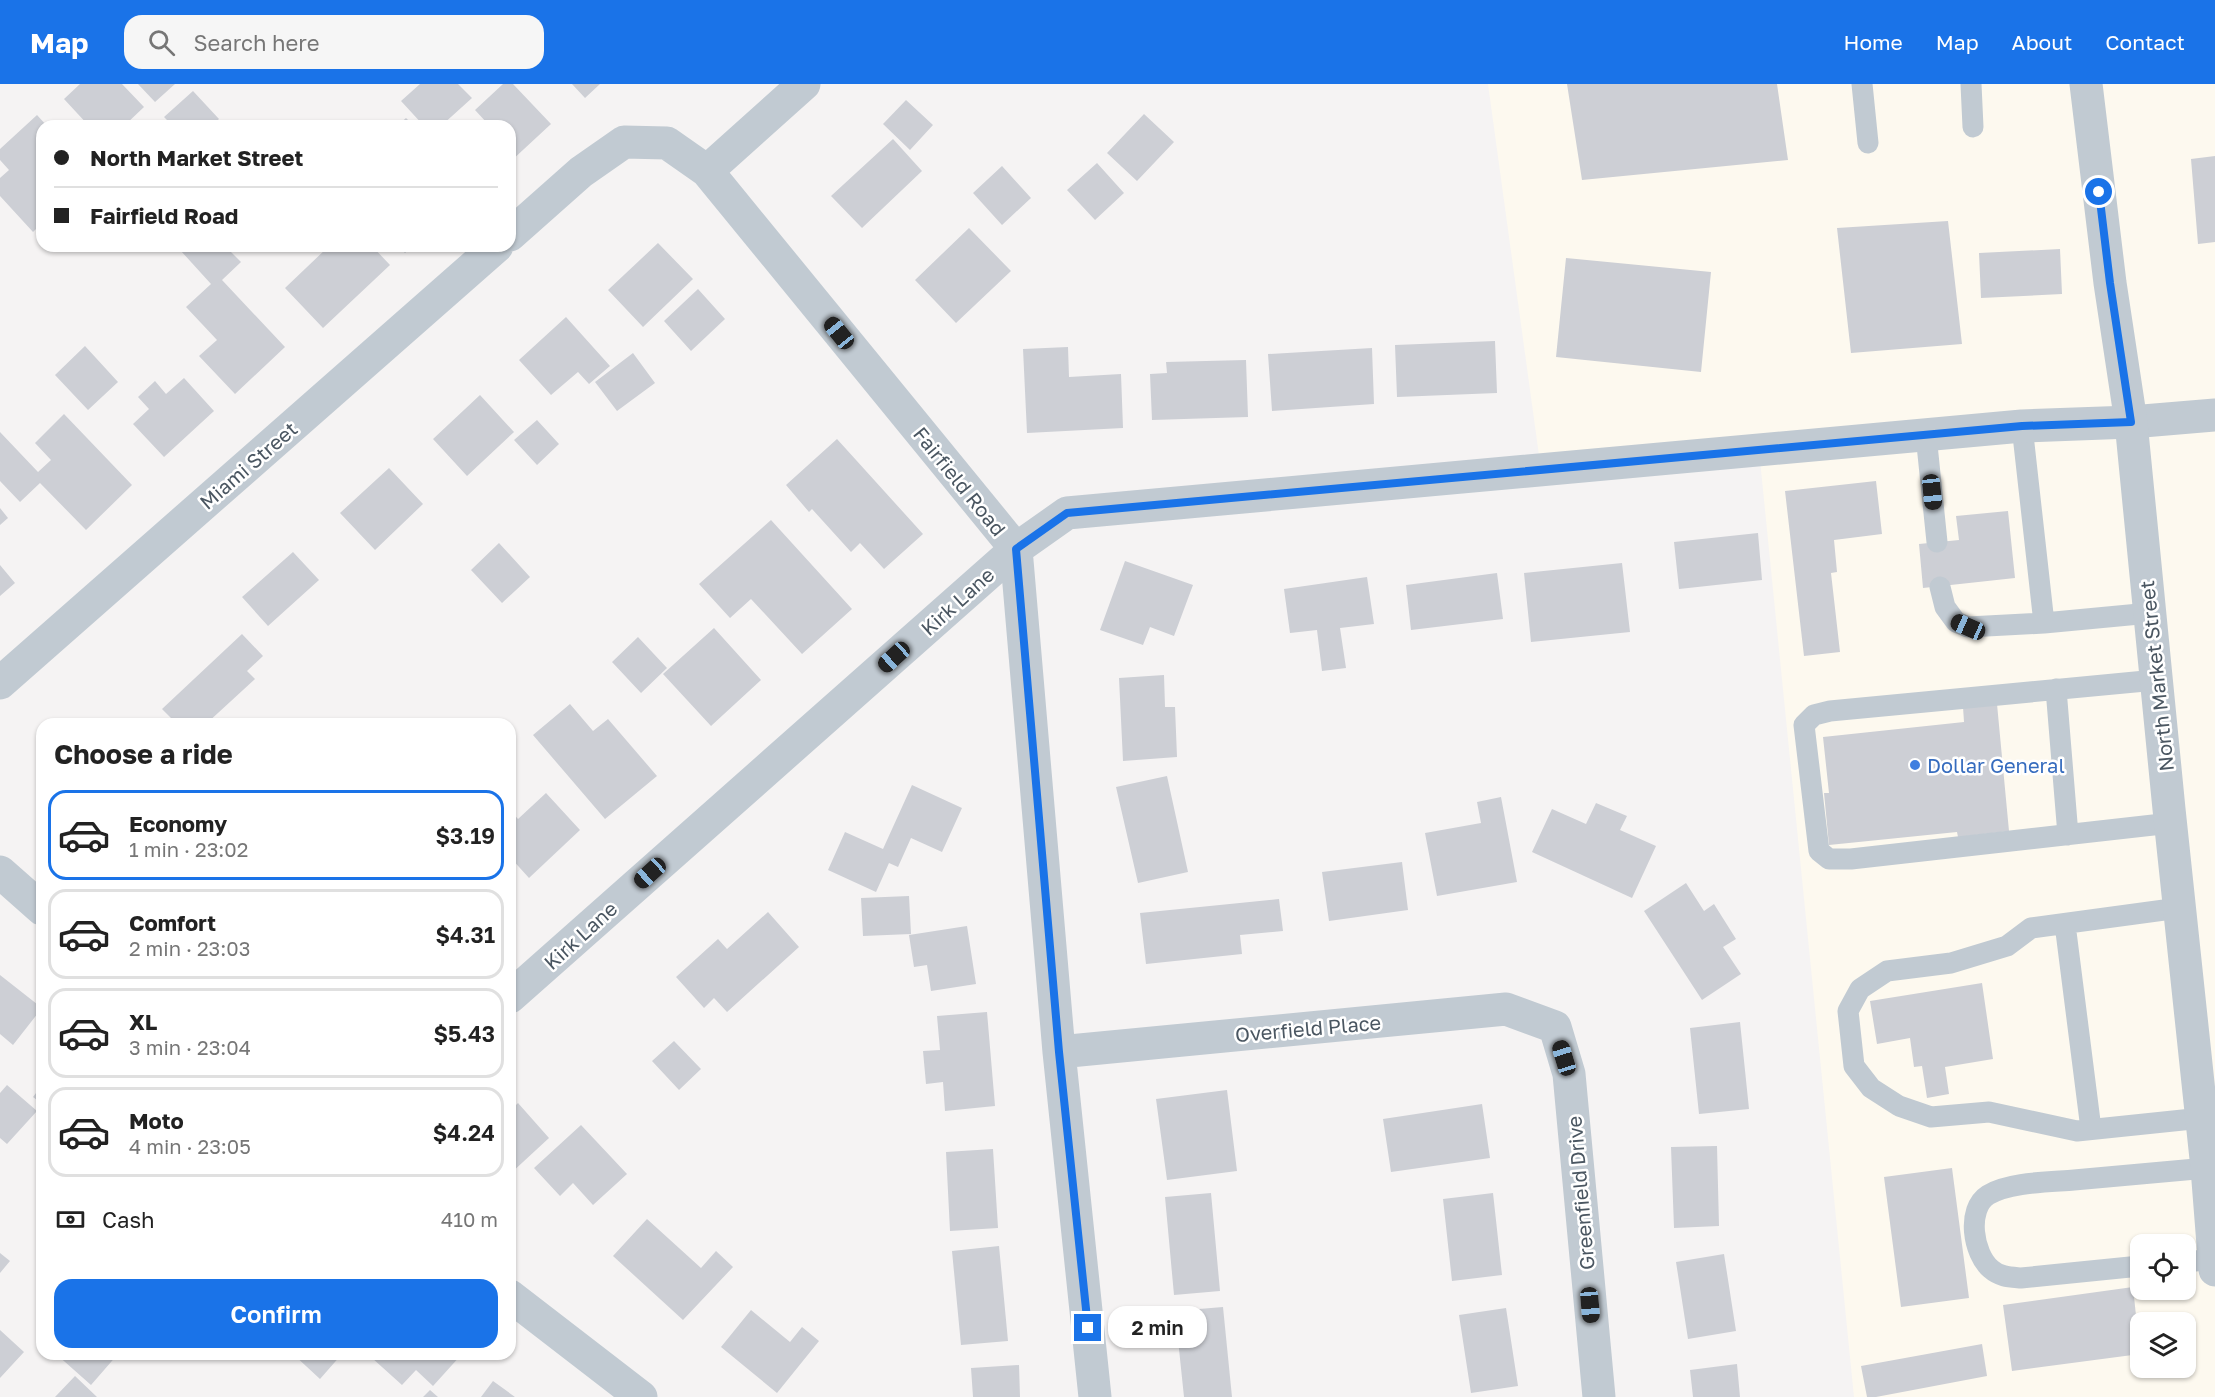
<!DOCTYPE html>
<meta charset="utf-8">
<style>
:root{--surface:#fff;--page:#f6f6f6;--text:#222;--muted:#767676;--line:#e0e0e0;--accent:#1a73e8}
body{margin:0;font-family:"Golos Text",sans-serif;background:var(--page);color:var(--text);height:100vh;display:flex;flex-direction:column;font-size:22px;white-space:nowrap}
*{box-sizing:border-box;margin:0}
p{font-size:20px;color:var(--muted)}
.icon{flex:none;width:33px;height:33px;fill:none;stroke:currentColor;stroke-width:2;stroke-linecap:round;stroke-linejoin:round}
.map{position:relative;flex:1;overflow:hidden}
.drawer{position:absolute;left:36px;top:634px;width:480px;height:642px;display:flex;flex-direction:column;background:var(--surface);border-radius:18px;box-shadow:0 2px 4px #0004}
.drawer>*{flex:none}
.top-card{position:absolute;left:36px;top:36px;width:480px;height:132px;border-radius:18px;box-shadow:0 2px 4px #0004;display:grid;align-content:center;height:132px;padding:0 18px;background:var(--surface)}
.tools{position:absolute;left:2130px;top:1150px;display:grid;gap:12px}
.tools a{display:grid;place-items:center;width:66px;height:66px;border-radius:12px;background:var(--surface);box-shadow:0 2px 4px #0004;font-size:30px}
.end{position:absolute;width:27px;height:27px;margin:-14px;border:8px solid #1a73e8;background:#fff;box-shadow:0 0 0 3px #fff}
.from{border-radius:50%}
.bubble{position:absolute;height:42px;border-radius:18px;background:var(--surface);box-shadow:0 2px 4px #0004;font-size:20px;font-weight:600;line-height:42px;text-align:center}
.car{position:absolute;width:18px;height:36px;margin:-18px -9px;border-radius:8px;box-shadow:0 0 4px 2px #0007;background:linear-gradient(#222 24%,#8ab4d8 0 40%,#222 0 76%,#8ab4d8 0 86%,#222 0)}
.top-card b{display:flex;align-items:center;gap:21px;height:57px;font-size:22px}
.top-card b+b{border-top:2px solid var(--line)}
.top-card i{width:15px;height:15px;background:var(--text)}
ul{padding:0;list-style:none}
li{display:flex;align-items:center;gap:18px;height:90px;margin:0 12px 9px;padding:0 6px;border:3px solid var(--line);border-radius:18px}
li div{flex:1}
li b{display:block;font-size:22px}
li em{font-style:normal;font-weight:600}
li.active{border-color:var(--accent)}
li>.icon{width:54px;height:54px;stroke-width:1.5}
h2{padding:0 18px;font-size:27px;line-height:72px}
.pay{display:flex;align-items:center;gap:15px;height:66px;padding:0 18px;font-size:22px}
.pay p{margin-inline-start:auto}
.cta{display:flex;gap:12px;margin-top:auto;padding:12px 18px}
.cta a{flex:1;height:69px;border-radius:18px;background:var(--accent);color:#fff;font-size:24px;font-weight:600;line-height:69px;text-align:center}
header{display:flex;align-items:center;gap:36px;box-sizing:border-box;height:84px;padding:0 30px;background:var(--accent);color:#fff}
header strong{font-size:28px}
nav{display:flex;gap:33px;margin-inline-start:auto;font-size:21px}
.search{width:420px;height:54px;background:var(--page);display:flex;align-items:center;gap:15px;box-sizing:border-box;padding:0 21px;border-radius:18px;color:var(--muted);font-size:22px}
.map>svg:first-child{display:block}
.commercial{fill:#fdf9ef;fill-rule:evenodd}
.building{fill:#cdcfd5}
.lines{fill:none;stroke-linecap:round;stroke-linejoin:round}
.service{stroke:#c1cad2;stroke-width:21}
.minor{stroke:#c1cad2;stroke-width:33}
.tertiary{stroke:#c1cad2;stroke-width:33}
.route{stroke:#1a73e8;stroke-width:8}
.shop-dot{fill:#3f7fe0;stroke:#fff;stroke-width:2}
.labels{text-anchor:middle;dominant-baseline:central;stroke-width:5;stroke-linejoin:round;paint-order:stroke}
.street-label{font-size:20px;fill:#4a5661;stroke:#fff}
.shop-label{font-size:20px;fill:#366cbe;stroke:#fff;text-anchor:start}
</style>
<header>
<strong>Map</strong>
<div class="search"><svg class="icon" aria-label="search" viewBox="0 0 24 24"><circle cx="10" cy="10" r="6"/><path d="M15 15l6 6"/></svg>Search here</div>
<nav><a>Home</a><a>Map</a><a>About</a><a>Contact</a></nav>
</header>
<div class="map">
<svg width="2215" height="1313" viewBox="0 0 2215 1313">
<rect width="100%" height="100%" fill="#f5f3f3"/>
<path class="commercial" d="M1488,0H2215V1313H1854L1759,366L1541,386ZM2140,1161H2186V1206H2140ZM2140,1239H2186V1284H2140Z"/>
<path class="building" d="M80,0H122L144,23L124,42H89L64,15Z
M138,0H175L155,18Z
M420,0H458L472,14L441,42H424L401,17Z
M503,0H513L551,40L510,78V42H483L487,39L475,26Z
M572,0H600L585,14Z
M1567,0H1777L1788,76L1582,96Z
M193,7L219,35L211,42H173L164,33Z
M906,16L933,41L910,66L883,40Z
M1144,30L1174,58L1137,97L1107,69Z
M37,31L47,42H42V139L33,148L0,112V94L9,86L0,76V65Z
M406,34L414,42H397Z
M893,55L922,87L862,144L831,112Z
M2215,72V158L2198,160L2191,75Z
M1097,79L1124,109L1095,136L1067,106Z
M1002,82L1031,114L1002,141L973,109Z
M1948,137L1962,260L1851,269L1837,144Z
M969,144L1011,187L956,239L915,196Z
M658,159L693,195L643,243L608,206Z
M187,162H225L241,178L222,196L285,263L235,310L199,272L217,256L186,223L211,200L181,167Z
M327,162H372L390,181L323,244L285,204L328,163Z
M398,162H413L405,169Z
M2060,165L2062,210L1981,214L1979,169Z
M1566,174L1711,188L1701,288L1556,273Z
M698,205L725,235L691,267L664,237Z
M566,233L610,282L589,300L578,288L551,311L519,276Z
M1495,257L1497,309L1397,313L1395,261Z
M85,262L118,298L88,326L55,291Z
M1068,263L1069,293L1121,290L1123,344L1027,349L1023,265Z
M1372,264L1374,320L1272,327L1268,270Z
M633,269L655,299L617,327L595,298Z
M1246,276L1248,333L1152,336L1150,290L1167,289L1166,278Z
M184,294L214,327L164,373L133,340L149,325L138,313L155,297L166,310Z
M480,311L514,348L467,392L433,355Z
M64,330L132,401L86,446L40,399L20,418L0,397V348L38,388L51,376L35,359Z
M537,336L559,360L537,381L514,356Z
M837,355L923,450L884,485L860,459L851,468L812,425L809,428L786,401Z
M389,384L423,420L375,466L340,429Z
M1876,397L1882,450L1834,456L1837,488L1831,489L1840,568L1804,572L1785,407Z
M0,424L8,434L0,441Z
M2008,427L2015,494L1923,504L1919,460L1959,456L1956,432Z
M771,436L852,525L802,570L751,515L730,534L699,500Z
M1758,449L1762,496L1679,505L1674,458Z
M499,459L530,493L502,519L471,486Z
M293,468L319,496L268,542L242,513Z
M1125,477L1193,501L1174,552L1150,543L1143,561L1100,546Z
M1622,479L1630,548L1531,558L1524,489Z
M0,481L15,499L0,512Z
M1497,489L1503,535L1411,546L1406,501Z
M1367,493L1374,540L1340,544L1346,584L1322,587L1317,546L1290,549L1284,505Z
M714,544L761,596L711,642L663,590Z
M242,550L263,572L247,587L255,595L206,640H177L162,625Z
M638,553L667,584L641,609L612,578Z
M1164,591L1165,623H1175L1177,673L1123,677L1119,594Z
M570,620L593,647L608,635L657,692L605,735L533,651Z
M1997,620L2009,747L1958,753L1957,748L1829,761L1824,709H1829L1823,653L1964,638L1963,623Z
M1167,692L1188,788L1138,799L1116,703Z
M912,701L962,724L942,768L911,754L898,783L889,779L876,808L828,786L845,748L883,765Z
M546,709L580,746L529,794L510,773V726L518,735Z
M1501,713L1517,798L1437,812L1425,749L1481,739L1477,718Z
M1596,719L1627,732L1620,746L1656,762L1632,814L1532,768L1552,725L1586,740Z
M1402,778L1408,826L1329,837L1322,788Z
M1686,799L1704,827L1714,820L1736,855L1723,863L1741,890L1702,916L1644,827Z
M909,812L911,850L863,852L861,814Z
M1279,815L1283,847L1240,851L1242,870L1146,880L1140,829Z
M768,828L799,863L727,928L714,914L704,924L676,893L718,855L727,865Z
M967,842L976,900L931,907L927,881L914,883L909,851Z
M0,891L42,924L13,961L0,950Z
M1982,899L1993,975L1945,983L1949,1010L1927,1014L1922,982L1914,983L1910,954L1877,960L1870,917Z
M987,928L995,1022L945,1027L943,998L926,1000L923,967L940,966L937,932Z
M1740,938L1749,1025L1699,1030L1690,944Z
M674,957L701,985L679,1006L652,977Z
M7,1001L37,1027L7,1060L0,1054V1009Z
M42,1001V1020L33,1013Z
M1227,1006L1237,1087L1167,1096L1156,1015Z
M518,1019L549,1054L510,1090V1027Z
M1482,1020L1490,1074L1391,1088L1383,1035Z
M581,1041L627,1090L593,1121L573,1099L560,1112L534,1084Z
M1717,1062L1719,1142L1674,1144L1671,1063Z
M993,1065L998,1144L950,1147L946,1068Z
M1952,1084L1969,1214L1901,1223L1884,1093Z
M1211,1109L1220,1207L1174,1211L1165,1113Z
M1493,1109L1502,1191L1452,1197L1443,1115Z
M647,1135L701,1184L716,1167L733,1183L683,1236L613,1172Z
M999,1162L1008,1257L961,1261L952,1167Z
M0,1169L10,1177L0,1189Z
M1724,1170L1736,1247L1688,1255L1676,1178Z
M2133,1203L2140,1270L2012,1287L2003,1221Z
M1223,1223L1232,1313H1184L1175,1227Z
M1506,1224L1518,1302L1471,1309L1459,1231Z
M751,1226L790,1258L802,1243L819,1257L777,1309L721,1263Z
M0,1246L24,1268L0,1294Z
M1982,1260L1987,1292L1876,1313H1867L1861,1282Z
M56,1270H118L91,1301Z
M293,1270H342L320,1295Z
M375,1270H462L433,1302L416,1286L402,1301L372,1274Z
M1737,1280L1740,1313H1693L1690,1286Z
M1019,1281L1020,1313H973L971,1284Z
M75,1292L97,1313H55Z
M493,1297L515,1313H481Z
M430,1306L438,1313H423Z"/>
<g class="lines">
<path class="service" d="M1862,0L1868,59
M1971,0L1973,43
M2022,342L2044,539L2150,529
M1926,351L1937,458
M1940,503L1945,523L1956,538L1968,543L2044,539
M2156,596L1830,627L1814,631L1804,641L1819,767L1829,775H1851L2171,739
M2056,605L2068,751
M2179,824L2031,844L2007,862L1951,879L1887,887L1860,905L1848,927L1854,982L1871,1004L1899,1022L1931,1033L1989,1028L2077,1047L2202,1034
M2065,840L2091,1045
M2186,1178L2214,1175
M2140,1182L2021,1194C2010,1193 2000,1193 1991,1185C1973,1170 1966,1125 1988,1111C2008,1098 2050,1098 2074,1096C2118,1092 2163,1088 2207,1084"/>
<path class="minor" d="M707,87L804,0
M510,151L581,88L624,58L667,59L707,87L1016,465L1059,968L1095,1313
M0,599L497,162
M0,788L42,825
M510,913L1016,465L1067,429L2022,342L2131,338L2215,331
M1059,968L1506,925L1555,943L1569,990L1599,1313
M510,1212L641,1313"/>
<path class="tertiary" d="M2086,0L2110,199L2131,338L2169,725L2207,1084L2215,1186"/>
</g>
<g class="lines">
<path class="route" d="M1088,1244L1059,968L1016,465L1067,429L2022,342L2131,338L2110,199L2099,108"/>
</g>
<circle class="shop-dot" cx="1915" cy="681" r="6"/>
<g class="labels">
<g class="street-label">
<text transform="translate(248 381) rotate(-41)">Miami Street</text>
<text transform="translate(960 397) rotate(51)">Fairfield Road</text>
<text transform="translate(957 517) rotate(-42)">Kirk Lane</text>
<text transform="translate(2156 592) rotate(-96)">North Market Street</text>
<text transform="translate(580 851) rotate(-42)">Kirk Lane</text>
<text transform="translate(1308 944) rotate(-5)">Overfield Place</text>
<text transform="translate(1580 1109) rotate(-95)">Greenfield Drive</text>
</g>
<g class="shop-label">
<text x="1927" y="681">Dollar General</text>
</g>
</g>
</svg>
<div class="tools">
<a><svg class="icon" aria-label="locate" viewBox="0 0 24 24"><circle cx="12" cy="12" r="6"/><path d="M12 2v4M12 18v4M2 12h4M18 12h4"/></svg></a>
<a><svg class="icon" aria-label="layers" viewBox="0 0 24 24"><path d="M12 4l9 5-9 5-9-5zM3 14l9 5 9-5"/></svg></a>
</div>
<i class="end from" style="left:2099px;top:108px"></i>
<i class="end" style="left:1088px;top:1244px"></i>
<div class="bubble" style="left:1108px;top:1222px;width:99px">2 min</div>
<i class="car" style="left:839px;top:249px;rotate:321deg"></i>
<i class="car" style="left:1932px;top:408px;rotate:174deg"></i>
<i class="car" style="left:1968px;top:543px;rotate:294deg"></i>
<i class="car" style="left:894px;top:573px;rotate:228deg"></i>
<i class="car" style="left:650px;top:789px;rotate:228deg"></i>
<i class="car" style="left:1564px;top:974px;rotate:343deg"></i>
<i class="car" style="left:1590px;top:1221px;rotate:175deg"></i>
<div class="top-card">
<b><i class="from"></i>North Market Street</b>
<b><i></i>Fairfield Road</b>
</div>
<section class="drawer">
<h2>Choose a ride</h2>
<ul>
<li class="active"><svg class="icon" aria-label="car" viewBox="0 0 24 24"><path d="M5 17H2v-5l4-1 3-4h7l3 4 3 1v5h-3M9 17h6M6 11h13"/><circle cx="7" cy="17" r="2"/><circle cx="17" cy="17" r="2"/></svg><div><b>Economy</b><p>1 min · 23:02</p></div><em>$3.19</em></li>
<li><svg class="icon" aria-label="car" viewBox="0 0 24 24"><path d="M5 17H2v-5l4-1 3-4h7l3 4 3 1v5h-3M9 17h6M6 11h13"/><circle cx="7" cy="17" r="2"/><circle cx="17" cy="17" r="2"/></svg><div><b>Comfort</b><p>2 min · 23:03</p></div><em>$4.31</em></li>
<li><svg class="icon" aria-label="car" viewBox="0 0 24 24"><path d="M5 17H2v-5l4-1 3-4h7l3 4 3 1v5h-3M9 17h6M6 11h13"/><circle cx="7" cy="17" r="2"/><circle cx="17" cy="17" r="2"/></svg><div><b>XL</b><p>3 min · 23:04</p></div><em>$5.43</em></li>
<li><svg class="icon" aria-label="car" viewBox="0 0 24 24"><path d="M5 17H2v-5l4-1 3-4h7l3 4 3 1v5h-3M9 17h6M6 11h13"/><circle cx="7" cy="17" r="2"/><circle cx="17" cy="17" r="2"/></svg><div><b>Moto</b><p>4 min · 23:05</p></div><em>$4.24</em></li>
</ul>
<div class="pay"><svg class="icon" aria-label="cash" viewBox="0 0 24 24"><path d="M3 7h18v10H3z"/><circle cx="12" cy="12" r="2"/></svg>Cash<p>410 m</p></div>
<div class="cta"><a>Confirm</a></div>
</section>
</div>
